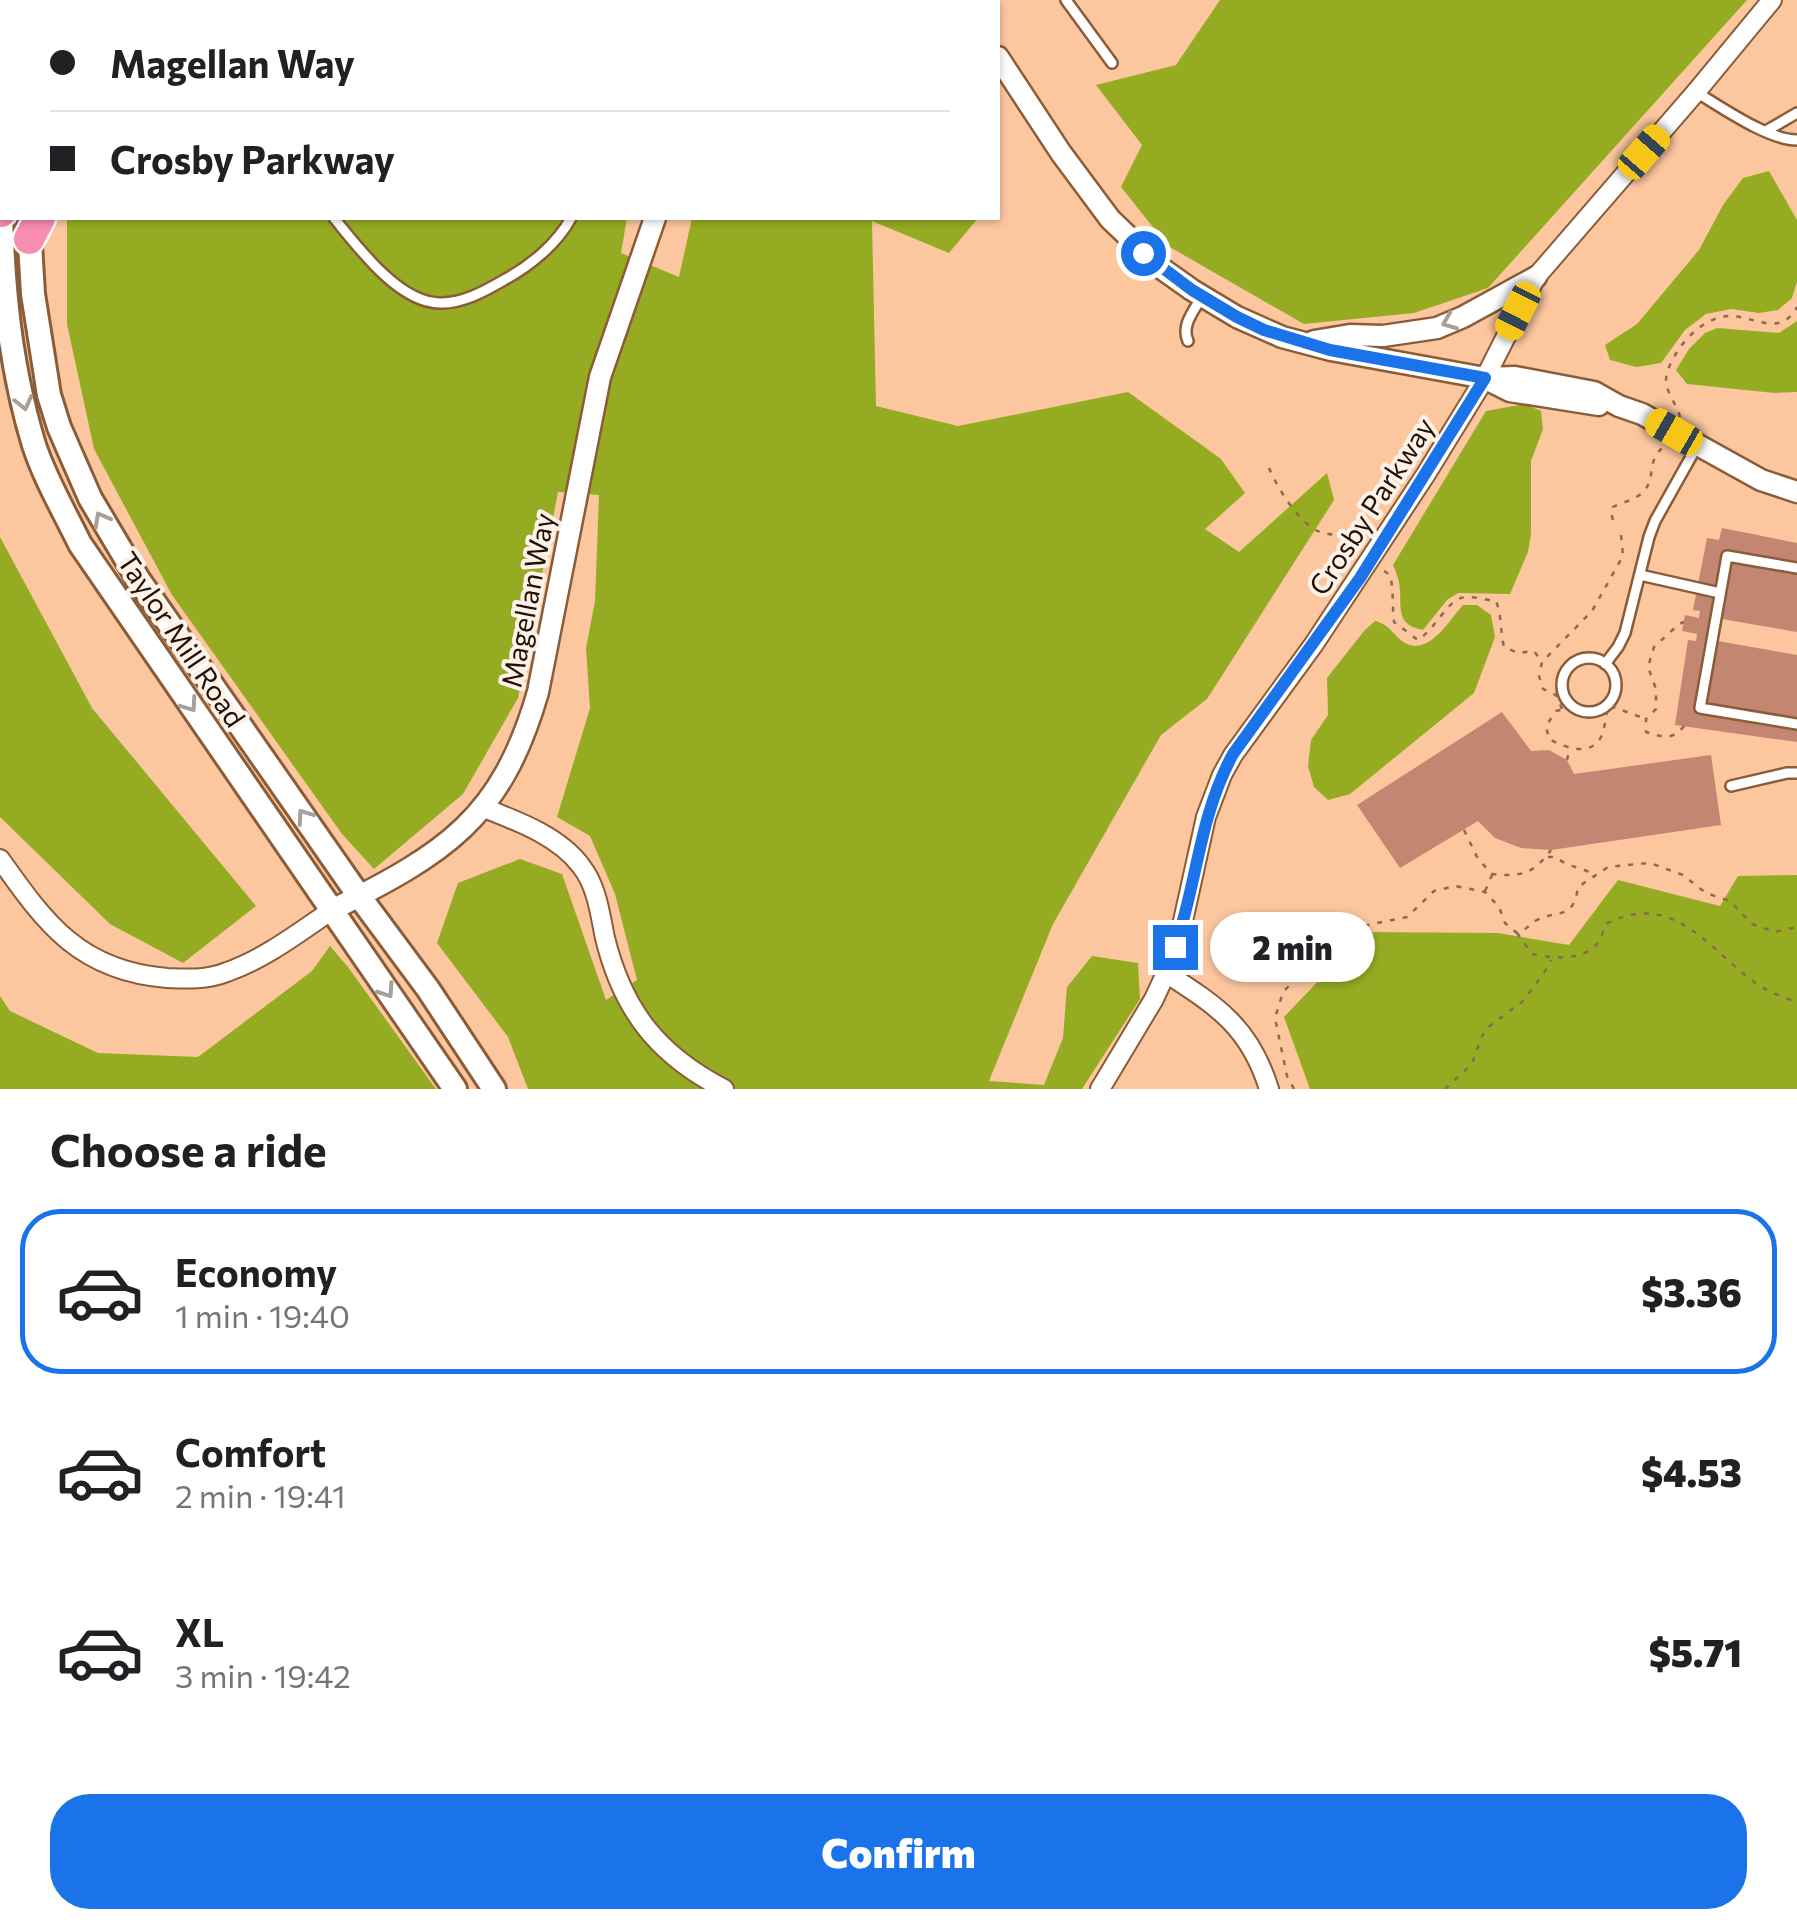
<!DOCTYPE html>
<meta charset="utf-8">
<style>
:root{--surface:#fff;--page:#f2f2f2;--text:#202124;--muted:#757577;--line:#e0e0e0;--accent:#1a73e8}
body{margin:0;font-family:Commissioner,sans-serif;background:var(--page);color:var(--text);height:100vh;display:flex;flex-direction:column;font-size:38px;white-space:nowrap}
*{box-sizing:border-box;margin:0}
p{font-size:32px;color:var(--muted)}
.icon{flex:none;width:55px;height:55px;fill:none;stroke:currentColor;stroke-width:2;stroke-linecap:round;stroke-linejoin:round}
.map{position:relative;height:1089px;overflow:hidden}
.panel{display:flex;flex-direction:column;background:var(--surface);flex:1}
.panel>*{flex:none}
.guide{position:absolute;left:0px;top:0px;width:1000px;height:220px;box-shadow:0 2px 8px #0004;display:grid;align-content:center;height:220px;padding:0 50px;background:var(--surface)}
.end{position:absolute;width:45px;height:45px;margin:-22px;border:12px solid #1a73e8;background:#fff;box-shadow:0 0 0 5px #fff}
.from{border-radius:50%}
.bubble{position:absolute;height:70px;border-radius:35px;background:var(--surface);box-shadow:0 2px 8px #0004;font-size:32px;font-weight:800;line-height:70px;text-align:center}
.car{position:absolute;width:30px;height:60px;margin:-30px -15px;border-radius:12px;box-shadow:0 0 8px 2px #0007;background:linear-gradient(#f5c518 24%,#345 0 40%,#f5c518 0 76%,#345 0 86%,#f5c518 0)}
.guide b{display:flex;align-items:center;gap:35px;height:95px;font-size:38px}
.guide b+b{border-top:2px solid var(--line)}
.guide i{width:25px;height:25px;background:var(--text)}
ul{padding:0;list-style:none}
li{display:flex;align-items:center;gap:30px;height:165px;margin:0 20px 15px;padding:0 30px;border:5px solid transparent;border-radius:40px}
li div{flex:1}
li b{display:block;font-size:38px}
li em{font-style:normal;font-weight:800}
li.selected{border-color:var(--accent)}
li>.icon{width:90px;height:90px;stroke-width:1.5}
h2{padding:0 50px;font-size:45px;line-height:120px}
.primary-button{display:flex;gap:20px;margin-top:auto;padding:20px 50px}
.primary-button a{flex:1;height:115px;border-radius:40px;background:var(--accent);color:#fff;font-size:40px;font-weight:800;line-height:115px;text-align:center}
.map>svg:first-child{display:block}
.forest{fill:#95ac22}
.building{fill:#c28672}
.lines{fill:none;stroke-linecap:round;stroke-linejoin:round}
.service-casing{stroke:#8a5c37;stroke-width:14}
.minor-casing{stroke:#8a5c37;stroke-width:22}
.tertiary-casing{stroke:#8a5c37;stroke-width:25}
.secondary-casing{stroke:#8a5c37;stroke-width:28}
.motorway-casing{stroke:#fff;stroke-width:35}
.path{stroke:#8c694f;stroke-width:2.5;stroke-dasharray:5 8;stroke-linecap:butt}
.service{stroke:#fff;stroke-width:9}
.minor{stroke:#fff;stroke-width:18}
.tertiary{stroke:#fff;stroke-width:20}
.secondary{stroke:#fff;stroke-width:22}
.motorway{stroke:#f98cb1;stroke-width:30}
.oneway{stroke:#a79f9a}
.route{stroke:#1a73e8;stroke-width:12}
.labels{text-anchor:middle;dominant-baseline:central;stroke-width:8;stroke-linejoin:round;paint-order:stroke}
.street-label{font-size:28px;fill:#221002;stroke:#fdf2ea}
</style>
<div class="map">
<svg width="1797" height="1089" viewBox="0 0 1797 1089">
<rect width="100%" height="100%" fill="#fcc79f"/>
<path class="forest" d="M86,0H659V2H86Z
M1220,0H1747L1488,288L1414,313L1304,324L1168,246L1121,187L1142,145L1096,85L1176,65Z
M1769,171L1797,220V281L1792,298L1778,310L1759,313L1731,309L1706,314L1685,330L1661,363L1636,367L1610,360L1605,345L1637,324L1699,250L1723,205L1743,178Z
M67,218H627L621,253L679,277L692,218H978L949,253L872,221L876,406L958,426L1128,392L1221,459L1245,493L1205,529L1239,552L1327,473L1334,500L1207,699L1161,735L1053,924L989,1081L1044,1085L1063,1038L1067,987L1092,956L1138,963L1140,999L1082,1089H528L508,1037L437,943L458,883L520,859L562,874L606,1000L637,980L615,894L590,836L557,817L590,708L586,648L595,601L599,495L558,492L518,698L463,794L374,869L342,834L172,595L94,449L67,324Z
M1797,321V392L1774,393L1687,384L1676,370L1689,349L1705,333L1717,328L1779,333Z
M1525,404L1541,411L1543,429L1531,461V534L1528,552L1510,594L1458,593L1447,600L1423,630C1393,625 1403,603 1399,582C1398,577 1395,570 1393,565L1486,411Z
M0,537L92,708L256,906L183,963L110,924L0,817Z
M1463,605H1477L1491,615L1495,637L1474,693L1350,794L1328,800L1314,787L1308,766L1311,740L1328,715L1327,678L1364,631L1375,621C1392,625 1395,639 1407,644C1431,654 1450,619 1463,605Z
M1797,875V1089H1310L1284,1017L1365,932L1498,933L1569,945L1618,880L1720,906L1738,876Z
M330,946L348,967L436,1089H0V996L10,1011L98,1053L198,1057L312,971Z"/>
<path class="building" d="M1722,528L1797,543V632L1722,619L1718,641L1797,655V742L1675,725L1688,640L1696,641L1697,634L1682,631L1685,615L1699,618L1700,611L1693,610L1707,538L1719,540Z
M1502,712L1531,751L1549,750L1567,760L1574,774L1711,755L1721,825L1551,850L1521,848L1495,838L1478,821L1400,868L1357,805Z"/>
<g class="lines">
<g class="service-casing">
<path id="service" d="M1066,0L1112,63
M1696,92C1721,107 1768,140 1797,140
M1766,131L1797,113
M334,218C358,247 398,302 439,303C462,304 485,291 504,280C530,266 557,244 571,218
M1188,341C1181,326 1193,312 1201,298
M1797,568L1727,556L1700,708L1797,724
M1640,575L1720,593
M1562 685a27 27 0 1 1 54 0a27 27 0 1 1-54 0Z
M1605,664L1618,647L1625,633L1649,537L1655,521L1697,446
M1731,786L1787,773H1797"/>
</g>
<g class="minor-casing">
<path id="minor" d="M484,808C517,821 559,836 581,866C597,886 600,914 605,938C623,1011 658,1055 724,1089
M0,859C46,924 80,971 167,978C187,979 207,980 227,972C266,958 298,933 332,910
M1166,973C1217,1006 1250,1027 1269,1089
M1100,1089L1154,999L1166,973L1183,921L1206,817L1222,775L1233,755L1314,644L1426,474L1485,378L1536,277L1696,92L1772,0"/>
</g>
<g class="tertiary-casing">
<path id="tertiary" d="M972,0L973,2
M684,2V0
M998,57L1061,153L1110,219L1161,268L1192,290L1237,317L1282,337L1331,350L1485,378L1515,377L1594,392L1619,406L1642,414L1761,480L1797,492
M1314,341L1350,335L1383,336L1437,328L1463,317L1536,277
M1486,379L1510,391L1599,405
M332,910C445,853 501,820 538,692L600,377L655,218"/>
</g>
<g class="secondary-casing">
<path id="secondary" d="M29,2V0
M0,168C1,263 6,353 34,445C45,479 64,511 80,544L455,1089
M29,227L33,294L49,395L59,427L90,498L138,579L359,896L428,989L494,1089"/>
</g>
<g class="motorway-casing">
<path id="motorway" d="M62,2V0
M0,40H2
M0,210L1,212
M29,239L40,218"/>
</g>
<path class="path" d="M1680,417C1677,405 1667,394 1666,381C1666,370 1672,361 1677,352C1689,333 1711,314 1734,316C1759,319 1781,336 1797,307
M1269,468C1277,487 1299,524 1320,532C1332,536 1349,535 1361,536L1363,538
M1613,520L1611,513L1613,507C1623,502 1635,500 1643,492C1657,478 1645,464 1663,447
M1384,571L1390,575C1394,591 1392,606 1394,622L1418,640C1434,630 1448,601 1461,598C1471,595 1485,600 1496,601C1502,616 1500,631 1504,647L1518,653L1534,651L1542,662
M1573,707L1556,711L1546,726L1549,739C1564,747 1590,758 1601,737C1605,729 1606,714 1608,705L1646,719
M1562,709L1556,695L1543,689L1539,676L1542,662L1592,611L1623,556L1621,535
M1684,726C1673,741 1662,737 1646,732V719L1656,709V689L1648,667L1654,647L1679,624L1684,622
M1567,760L1569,751
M1464,830L1478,859L1492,874C1522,877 1533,874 1551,850
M1548,857H1556C1570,869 1579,865 1594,875
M1485,891L1492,875
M1517,933L1532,954C1551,958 1580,961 1595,946C1601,940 1603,931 1606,924C1672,890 1706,946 1754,982C1766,991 1783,997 1797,1002
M1294,1089L1287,1076L1275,1018L1283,992L1326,948L1353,928L1407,917L1434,891L1455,886L1485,892L1499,907L1505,923L1517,933C1527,930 1529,924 1537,920C1561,909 1573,920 1578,887L1608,867L1650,863L1683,875L1706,893L1730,901L1752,924L1775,932L1797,927
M1445,1089L1472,1064L1481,1038L1487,1028L1523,1001L1544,973L1551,960"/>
<use href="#service" class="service"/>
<use href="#minor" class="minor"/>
<use href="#tertiary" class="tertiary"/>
<use href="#secondary" class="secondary"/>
<use href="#motorway" class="motorway"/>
</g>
<defs><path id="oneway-chevron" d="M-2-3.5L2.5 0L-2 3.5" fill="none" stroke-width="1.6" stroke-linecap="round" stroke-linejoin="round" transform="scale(2.5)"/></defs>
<g class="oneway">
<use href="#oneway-chevron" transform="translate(1449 322) rotate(158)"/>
<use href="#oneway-chevron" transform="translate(24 403) rotate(76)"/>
<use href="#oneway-chevron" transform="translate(101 519) rotate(-119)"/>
<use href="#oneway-chevron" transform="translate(190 705) rotate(55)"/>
<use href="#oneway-chevron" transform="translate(304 816) rotate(-125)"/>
<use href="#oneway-chevron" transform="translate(387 991) rotate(56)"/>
</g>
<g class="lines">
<path class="route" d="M1143,253L1192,290L1237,317L1264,330L1330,350L1485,378L1360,578L1233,754C1198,819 1198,881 1175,947"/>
</g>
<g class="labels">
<g class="street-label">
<text transform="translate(1371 506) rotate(-57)">Crosby Parkway</text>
<text transform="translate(527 600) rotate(-79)">Magellan Way</text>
<text transform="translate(182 639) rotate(56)">Taylor Mill Road</text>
</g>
</g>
</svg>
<i class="end from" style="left:1143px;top:253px"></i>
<i class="end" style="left:1175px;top:947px"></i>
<div class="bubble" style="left:1210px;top:912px;width:165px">2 min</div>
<i class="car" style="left:1644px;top:152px;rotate:41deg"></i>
<i class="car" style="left:1518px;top:311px;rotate:207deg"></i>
<i class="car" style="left:1674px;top:432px;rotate:300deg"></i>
<div class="guide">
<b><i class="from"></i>Magellan Way</b>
<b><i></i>Crosby Parkway</b>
</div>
</div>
<section class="panel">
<h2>Choose a ride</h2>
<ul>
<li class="selected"><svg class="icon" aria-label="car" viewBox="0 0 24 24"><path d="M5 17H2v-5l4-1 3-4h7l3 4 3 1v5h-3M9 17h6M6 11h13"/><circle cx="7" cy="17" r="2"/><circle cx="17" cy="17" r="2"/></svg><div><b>Economy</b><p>1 min · 19:40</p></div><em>$3.36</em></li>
<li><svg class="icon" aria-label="car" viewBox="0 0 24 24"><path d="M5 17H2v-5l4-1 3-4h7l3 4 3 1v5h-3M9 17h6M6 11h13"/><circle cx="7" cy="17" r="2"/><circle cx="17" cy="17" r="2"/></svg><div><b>Comfort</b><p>2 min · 19:41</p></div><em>$4.53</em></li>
<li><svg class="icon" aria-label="car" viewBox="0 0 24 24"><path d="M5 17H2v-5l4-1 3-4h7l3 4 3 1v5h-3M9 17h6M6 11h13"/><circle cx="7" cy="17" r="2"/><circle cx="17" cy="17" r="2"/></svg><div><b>XL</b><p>3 min · 19:42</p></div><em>$5.71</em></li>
</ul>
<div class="primary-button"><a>Confirm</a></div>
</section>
